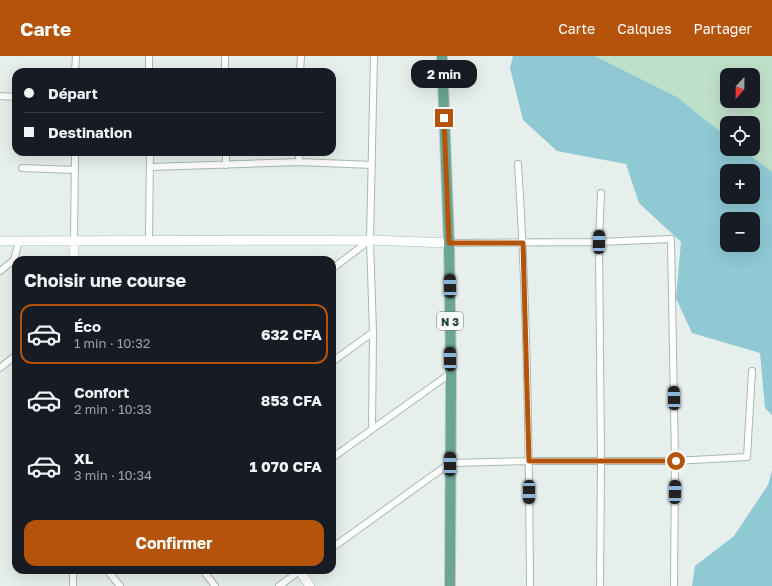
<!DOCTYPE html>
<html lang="fr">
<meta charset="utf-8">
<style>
:root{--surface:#171b24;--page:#242831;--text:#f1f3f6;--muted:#9ea1a6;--line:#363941;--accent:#b45309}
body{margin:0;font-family:"Golos Text",sans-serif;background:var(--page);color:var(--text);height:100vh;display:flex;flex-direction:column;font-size:15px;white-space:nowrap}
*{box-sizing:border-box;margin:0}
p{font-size:13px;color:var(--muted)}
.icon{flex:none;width:22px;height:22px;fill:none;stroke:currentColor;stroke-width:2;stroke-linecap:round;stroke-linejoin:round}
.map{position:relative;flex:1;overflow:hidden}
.sheet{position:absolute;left:12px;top:200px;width:324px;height:318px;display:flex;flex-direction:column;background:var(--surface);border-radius:12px;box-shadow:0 4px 16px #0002}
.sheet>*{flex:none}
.banner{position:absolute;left:12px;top:12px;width:324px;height:88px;border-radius:12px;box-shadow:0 4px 16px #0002;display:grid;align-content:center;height:88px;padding:0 12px;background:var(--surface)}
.needle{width:26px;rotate:202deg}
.tools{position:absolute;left:720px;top:12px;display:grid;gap:8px}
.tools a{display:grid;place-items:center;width:40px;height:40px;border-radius:8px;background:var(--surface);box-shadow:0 4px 16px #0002;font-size:20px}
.end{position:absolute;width:18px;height:18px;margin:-9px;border:5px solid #b45309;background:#fff;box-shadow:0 0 0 2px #fff}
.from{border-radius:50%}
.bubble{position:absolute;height:28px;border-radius:12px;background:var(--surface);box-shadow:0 4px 16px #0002;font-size:13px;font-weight:700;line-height:28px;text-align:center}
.car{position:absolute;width:12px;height:24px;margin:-12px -6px;border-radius:5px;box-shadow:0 0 3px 1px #0007;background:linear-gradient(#222 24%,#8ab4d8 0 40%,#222 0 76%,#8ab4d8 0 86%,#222 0)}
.banner b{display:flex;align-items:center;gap:14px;height:38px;font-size:15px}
.banner b+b{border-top:1px solid var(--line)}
.banner i{width:10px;height:10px;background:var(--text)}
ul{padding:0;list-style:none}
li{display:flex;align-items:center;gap:12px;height:60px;margin:0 8px 6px;padding:0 4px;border:2px solid transparent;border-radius:12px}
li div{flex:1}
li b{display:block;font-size:15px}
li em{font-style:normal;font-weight:700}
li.selected{border-color:var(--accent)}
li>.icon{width:36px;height:36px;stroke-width:1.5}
h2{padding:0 12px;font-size:18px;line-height:48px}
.action{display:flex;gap:8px;margin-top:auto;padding:8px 12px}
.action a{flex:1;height:46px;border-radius:12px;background:var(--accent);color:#fff;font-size:16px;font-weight:700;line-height:46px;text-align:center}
header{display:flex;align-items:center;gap:24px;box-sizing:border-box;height:56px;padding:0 20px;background:var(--accent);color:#fff}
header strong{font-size:19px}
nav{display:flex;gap:22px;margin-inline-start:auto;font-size:14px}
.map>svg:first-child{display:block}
.green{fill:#bfe0c8;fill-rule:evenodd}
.water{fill:#8ec9d4;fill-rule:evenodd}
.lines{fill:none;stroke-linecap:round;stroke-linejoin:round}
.street-casing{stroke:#a8b8b2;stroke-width:8}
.secondary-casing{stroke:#a4bbb3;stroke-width:10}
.primary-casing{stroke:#c2cac8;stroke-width:12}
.street{stroke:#fff;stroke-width:6}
.secondary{stroke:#fff;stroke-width:9}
.primary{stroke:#6aa596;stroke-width:10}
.route{stroke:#b45309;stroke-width:5}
.labels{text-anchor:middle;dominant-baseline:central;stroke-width:4;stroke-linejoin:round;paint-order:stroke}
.shield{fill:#f7fbf9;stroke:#637a73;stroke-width:1}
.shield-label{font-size:11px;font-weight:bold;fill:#24423a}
</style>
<header>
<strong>Carte</strong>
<nav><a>Carte</a><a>Calques</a><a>Partager</a></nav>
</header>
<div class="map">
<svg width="772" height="530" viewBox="0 0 772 530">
<rect width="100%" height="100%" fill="#e6efeb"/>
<path class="green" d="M595,0H772V116L742,93H753V67H727V81L677,41ZM727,19H753V45H727Z"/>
<path class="water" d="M513,0H595L677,41L727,81V93H742L772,116V359L765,352L760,297L692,277L676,242L681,186L639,147L626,108L557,95L523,64L510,12ZM727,115H753V141H727ZM727,163H753V189H727Z
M772,414V530H692L695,510L734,480L768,429Z"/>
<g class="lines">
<g class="street-casing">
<path id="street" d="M225,0V16
M75,16L76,0
M149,16V0
M300,16L301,0
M0,40L16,41
M226,96V109
M299,106V96
M518,108C527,248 529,389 530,530
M150,111L299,106L372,109
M22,112L75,114
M74,184L75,96
M149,184L150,96
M449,187L599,186L671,183L675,405L674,530
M332,213L370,184
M0,215L14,204L19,185
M332,306L373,276
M0,312L16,299
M372,373L373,276L370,184L374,0
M332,402L451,317
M332,492L450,407L529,405H675L747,401L752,315
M73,514V530
M107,514L120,530
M203,514L215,530
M279,530L301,514
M600,530L601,405L599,186L601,137"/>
</g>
<g class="secondary-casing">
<path id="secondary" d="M0,185L370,184L449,187
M74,204V184
M299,514L310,530"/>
</g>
<g class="primary-casing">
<path id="primary" d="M442,0L449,187L451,317L450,530"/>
</g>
<use href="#street" class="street"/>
<use href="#secondary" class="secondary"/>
<use href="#primary" class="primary"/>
</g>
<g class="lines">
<path class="route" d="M444,62L449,187H523L529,405H676"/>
</g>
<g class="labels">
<rect class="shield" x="437" y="256" width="26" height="18" rx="3"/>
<g class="shield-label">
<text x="450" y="265">N 3</text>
</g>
</g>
</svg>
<div class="tools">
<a><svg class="needle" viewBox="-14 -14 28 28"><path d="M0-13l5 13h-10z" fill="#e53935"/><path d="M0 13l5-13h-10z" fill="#9ea1a6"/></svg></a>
<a><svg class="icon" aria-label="locate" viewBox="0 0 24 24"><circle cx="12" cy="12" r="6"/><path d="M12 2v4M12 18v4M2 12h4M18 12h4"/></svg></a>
<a>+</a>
<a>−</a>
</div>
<i class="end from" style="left:676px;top:405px"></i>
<i class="end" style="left:444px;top:62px"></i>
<div class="bubble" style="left:411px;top:4px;width:66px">2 min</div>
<i class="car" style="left:599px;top:186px;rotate:1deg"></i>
<i class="car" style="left:450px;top:230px;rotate:359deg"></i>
<i class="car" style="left:450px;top:303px;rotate:359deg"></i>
<i class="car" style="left:674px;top:342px;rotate:359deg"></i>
<i class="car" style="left:450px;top:408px;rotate:0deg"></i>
<i class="car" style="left:529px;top:436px;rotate:180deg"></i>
<i class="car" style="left:675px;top:436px;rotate:1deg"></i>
<div class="banner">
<b><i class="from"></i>Départ</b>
<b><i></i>Destination</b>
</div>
<section class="sheet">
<h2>Choisir une course</h2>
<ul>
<li class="selected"><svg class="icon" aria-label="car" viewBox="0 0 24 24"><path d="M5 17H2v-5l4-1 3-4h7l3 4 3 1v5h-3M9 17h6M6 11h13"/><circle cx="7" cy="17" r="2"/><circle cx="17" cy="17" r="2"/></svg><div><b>Éco</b><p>1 min · 10:32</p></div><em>632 CFA</em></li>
<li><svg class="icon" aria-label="car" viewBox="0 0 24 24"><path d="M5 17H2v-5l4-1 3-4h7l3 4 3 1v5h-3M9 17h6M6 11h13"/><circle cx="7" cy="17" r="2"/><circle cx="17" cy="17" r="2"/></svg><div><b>Confort</b><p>2 min · 10:33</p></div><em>853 CFA</em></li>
<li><svg class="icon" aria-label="car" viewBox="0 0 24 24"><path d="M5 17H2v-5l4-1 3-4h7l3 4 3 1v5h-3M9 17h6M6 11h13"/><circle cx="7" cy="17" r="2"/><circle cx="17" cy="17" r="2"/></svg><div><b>XL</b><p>3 min · 10:34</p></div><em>1 070 CFA</em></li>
</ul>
<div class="action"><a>Confirmer</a></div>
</section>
</div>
